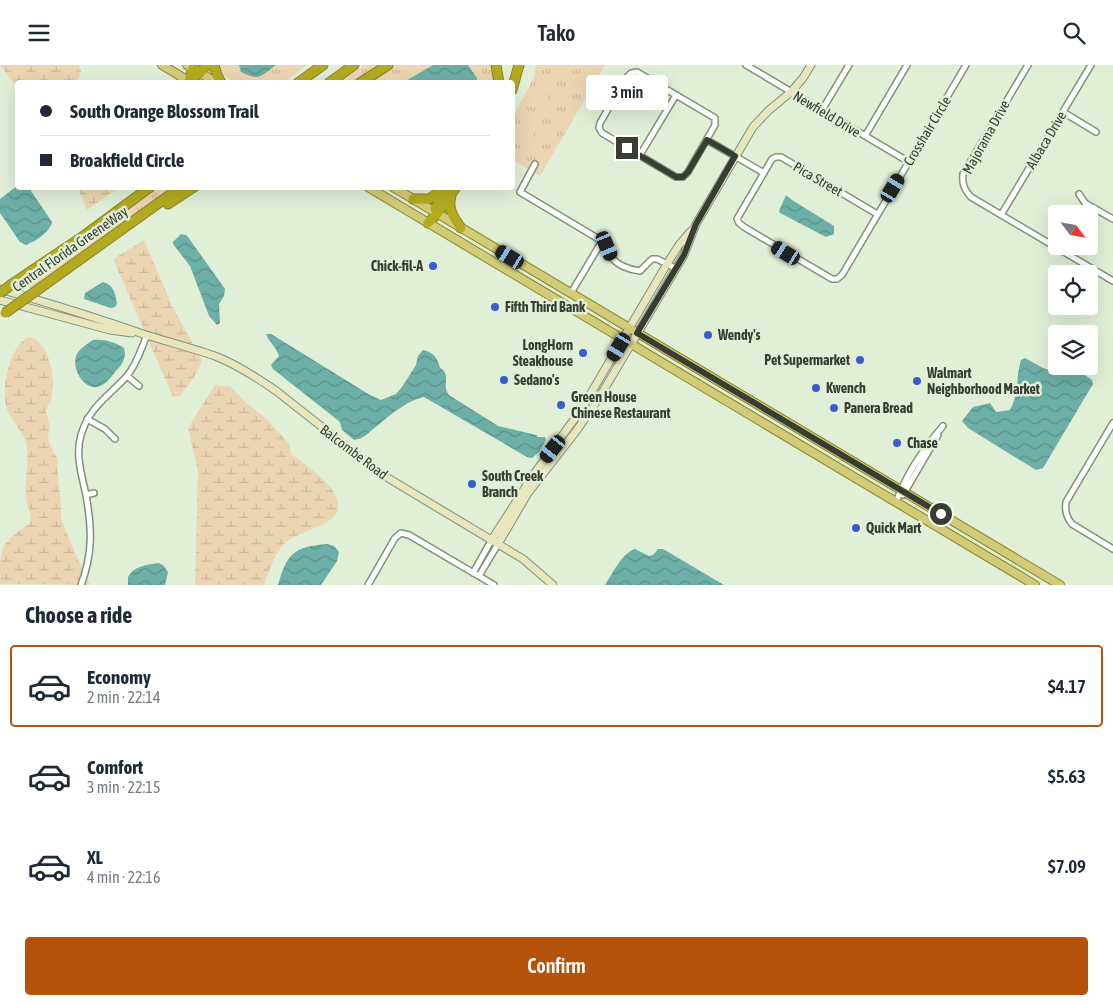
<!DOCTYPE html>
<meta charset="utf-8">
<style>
:root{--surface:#fff;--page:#f6f6f7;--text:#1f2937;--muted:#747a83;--line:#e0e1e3;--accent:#b45309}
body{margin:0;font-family:"Asap Condensed",sans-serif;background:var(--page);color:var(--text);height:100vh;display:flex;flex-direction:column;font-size:19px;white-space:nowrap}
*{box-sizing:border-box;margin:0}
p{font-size:16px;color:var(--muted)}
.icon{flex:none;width:28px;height:28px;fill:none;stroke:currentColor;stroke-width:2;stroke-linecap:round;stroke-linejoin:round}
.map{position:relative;height:520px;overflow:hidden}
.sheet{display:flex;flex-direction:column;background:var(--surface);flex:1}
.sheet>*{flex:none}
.banner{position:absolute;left:15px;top:15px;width:500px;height:110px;border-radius:5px;box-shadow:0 5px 20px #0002;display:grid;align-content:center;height:110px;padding:0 25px;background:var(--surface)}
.needle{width:32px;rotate:121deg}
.controls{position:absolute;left:1048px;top:140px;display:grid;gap:10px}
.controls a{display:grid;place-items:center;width:50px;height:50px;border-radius:5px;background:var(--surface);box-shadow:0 5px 20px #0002;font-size:25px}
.end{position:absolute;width:22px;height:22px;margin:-11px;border:6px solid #373d33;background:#fff;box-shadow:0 0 0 2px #fff}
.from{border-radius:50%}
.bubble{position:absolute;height:35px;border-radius:5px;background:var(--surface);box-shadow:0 5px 20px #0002;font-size:16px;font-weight:600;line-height:35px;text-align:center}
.car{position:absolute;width:15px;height:30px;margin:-15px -8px;border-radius:6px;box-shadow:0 0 4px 1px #0007;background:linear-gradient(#222 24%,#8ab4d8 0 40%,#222 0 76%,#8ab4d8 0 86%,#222 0)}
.banner b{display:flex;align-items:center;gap:18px;height:48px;font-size:19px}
.banner b+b{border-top:1px solid var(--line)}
.banner i{width:12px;height:12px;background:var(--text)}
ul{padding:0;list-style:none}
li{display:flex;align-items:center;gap:15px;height:82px;margin:0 10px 8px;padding:0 15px;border:2px solid transparent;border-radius:5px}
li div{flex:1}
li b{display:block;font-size:19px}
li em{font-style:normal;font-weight:600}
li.on{border-color:var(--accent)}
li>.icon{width:45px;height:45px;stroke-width:1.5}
h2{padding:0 25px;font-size:22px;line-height:60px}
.action{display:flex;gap:10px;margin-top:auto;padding:10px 25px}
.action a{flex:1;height:58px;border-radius:5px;background:var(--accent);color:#fff;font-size:20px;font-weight:600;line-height:58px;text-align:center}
header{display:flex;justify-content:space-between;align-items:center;height:65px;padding:0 25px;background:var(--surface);font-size:22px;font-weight:600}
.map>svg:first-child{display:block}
.grass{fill:url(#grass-tufts)}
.wetland{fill:url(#wetland-marsh)}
.garden{fill:#ecd5b2}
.water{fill:url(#water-waves)}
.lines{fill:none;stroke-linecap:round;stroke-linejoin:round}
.street-casing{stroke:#83907a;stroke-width:8}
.secondary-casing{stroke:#83907a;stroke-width:9}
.primary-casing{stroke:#888426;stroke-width:10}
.highway-casing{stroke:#888426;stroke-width:11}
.street{stroke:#fff;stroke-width:5}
.secondary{stroke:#e8e6bc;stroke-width:7}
.primary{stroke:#d2cc79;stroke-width:8}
.highway{stroke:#b4aa1f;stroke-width:9}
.highway-bridge-casing{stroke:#888426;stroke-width:11;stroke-linecap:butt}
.highway-bridge{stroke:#b4aa1f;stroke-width:9}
.route{stroke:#373d33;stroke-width:6}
.poi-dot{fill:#385dce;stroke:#e1efd7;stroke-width:2}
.labels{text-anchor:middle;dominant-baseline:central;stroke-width:5;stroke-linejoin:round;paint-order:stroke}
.street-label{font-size:14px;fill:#373d33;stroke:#e1efd7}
.poi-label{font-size:14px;font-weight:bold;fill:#373d33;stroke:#e1efd7;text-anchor:start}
</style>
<header><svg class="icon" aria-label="menu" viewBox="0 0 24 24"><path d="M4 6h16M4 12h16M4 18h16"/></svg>Tako<svg class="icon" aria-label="search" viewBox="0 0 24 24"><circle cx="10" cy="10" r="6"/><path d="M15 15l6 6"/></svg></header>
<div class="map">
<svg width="1113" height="520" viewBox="0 0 1113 520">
<defs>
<pattern id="grass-tufts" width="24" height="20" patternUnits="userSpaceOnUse" patternTransform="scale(1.25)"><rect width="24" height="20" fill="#ecd5b2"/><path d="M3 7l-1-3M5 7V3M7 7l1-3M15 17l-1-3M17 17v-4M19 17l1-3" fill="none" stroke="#cbb89a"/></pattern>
<pattern id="wetland-marsh" width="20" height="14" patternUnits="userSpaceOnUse" patternTransform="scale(1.25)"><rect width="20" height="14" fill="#ecd5b2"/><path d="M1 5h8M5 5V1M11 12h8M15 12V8" fill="none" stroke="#cbb89a"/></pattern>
<pattern id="water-waves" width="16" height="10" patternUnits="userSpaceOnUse" patternTransform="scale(1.25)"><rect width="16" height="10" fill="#6cafa6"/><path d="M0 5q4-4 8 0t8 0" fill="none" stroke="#5a9088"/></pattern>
</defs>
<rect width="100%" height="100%" fill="#e1efd7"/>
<path class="grass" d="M218,0H239L241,7L261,11L276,0H307L282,18L234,17L222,9Z
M364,0H381L355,17L340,18Z
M395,0H433L404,17L368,18Z
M468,0H491L495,17H477V13Z
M536,0H605L540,111L513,95L512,54L534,12Z
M156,123H175L32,224L20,220L78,180L79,178Z"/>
<path class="wetland" d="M0,0H79L81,7L77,17L18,18L17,23Z
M78,123V122L118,123L87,145Z
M144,175L172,241L202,295L197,308L180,331L173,332L113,194Z
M29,272L36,274L46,286L52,305L53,320L51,336L48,340L46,347L50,362L48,369L49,377L58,395L57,402L61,439V453L72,481L90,520L0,519C0,481 0,479 30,458C33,449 26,441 26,432C24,414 31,392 25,374C20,363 9,353 6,341C1,324 10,279 29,272Z
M215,320L231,322L246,338L266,353L289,379L291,389C309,402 363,438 325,458C315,464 290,472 284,479C274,490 269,506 264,520H195L198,407L188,363Z"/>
<path class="garden" d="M539,27L548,29L541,53L533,68L534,75L532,78H529L523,73L534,52L540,34L538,33Z"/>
<path class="water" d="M239,0H276C260,12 260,16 241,7Z
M433,0H468L477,13V17H404Z
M17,121L18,122L29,123L52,157C50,167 36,176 26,180L20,177L0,148V134Z
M786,130L792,135L834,161V169L826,172L780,148L779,146Z
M181,169L186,170L188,172L225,224L224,231L219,239L220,258L217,260L209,251L190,201L173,179V177Z
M103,217C114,220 115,228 117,239L115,242L111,243L84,234L85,228Z
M266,269H271L370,330L381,335L396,329L402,322L416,300L418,291L423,285C433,287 438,293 440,303C452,309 441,320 449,330L498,361L536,370L538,372H545L546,375L539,387L532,393L527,392L424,332C408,335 390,350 377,361C369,367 364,374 354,375L342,365L340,357L273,304L271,300L279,291C275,279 269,278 266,269Z
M93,275C104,274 115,277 124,283C127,293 122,300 115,307C111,313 105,320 97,322C83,324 72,304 76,291C78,285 87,279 93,275Z
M1025,293L1043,303L1049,305L1057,301H1072L1092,315L1093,319L1043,403L1036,405L968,363L962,356L973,342L990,338L996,347L1010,345C1020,326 1015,315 1021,295Z
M327,479L334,481L339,487L337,496L321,520H278C287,489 293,482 327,479Z
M635,484L649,491L653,490L658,484H663L724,520H605C613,508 621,489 635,484Z
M158,498L163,500L168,507L165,520H128V512C134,501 146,500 158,498Z"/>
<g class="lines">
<g class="street-casing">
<path id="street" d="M746,0L909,97
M1028,0L963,109C962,119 964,124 971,132L1113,216
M637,7L715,53V60L688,107L683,112H676L602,68L599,63L600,58L626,13L631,8Z
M822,45L849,0
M1063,47L1096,67
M865,71L907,0
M707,75L764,108
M640,90L676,30
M535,99L520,127L602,176C607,181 608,185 611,191C616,200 630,205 640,206L652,194H657L675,203
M1079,129L1085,138L1113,154
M877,149L781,92H776L772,94L737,154L739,158L744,162L832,214H837L842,210L966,0
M1001,150L1091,0
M571,228L602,176
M127,311L139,321
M87,354L105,364L115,374
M1113,358L1066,437C1065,446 1066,452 1072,459L1113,484
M86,430L94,428
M903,430L938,370
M896,437C906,410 924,383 943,361
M473,508L491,476
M479,511L498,479
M81,520C93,488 92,464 86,430C82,411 75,390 81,370C89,342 109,331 127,311C137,299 141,284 147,270
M368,520L395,473L401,468L409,470L494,520"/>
</g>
<g class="secondary-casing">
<path id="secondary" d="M0,224C49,238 98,253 146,270C169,277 192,283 215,291C236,299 256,312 275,325L383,410L523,494L553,520
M0,235L110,265L132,268
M491,476L534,409L581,345L667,199L679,180L691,166
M498,479L528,428L577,365L599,333L684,190L696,159L753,62L768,46L791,27L803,13L811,0"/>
</g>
<g class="primary-casing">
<path id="primary" d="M162,0L192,18
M187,0L217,18
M368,122L1035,520
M393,122L1060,520"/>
</g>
<g class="highway-casing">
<path id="highway" d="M214,0L217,10L221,18
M496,0L499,18
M189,16L200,8L207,0
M189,16L194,0
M298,18L323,0
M329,18L354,0
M360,18L388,0
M512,25L519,0
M451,131C447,144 454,153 461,163
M413,134H429L444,124
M168,139L194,122
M435,144L447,122
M428,158L437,149L456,122
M12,219L85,170L150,122
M36,226L181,122"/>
</g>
<use href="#street" class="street"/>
<use href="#secondary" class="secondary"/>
<use href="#primary" class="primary"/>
<use href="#highway" class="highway"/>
<g class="highway-bridge-casing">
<path id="highway-bridge" d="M0,228L12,219
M5,248L36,226"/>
</g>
<use href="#highway-bridge" class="highway-bridge"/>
</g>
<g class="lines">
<path class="route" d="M627,83L676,112H683L688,107L707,75L735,91L696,159L684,190L637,268L941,449"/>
</g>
<g class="poi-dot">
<circle cx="433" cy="201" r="5"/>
<circle cx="495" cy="242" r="5"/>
<circle cx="708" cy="270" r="5"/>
<circle cx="583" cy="288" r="5"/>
<circle cx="860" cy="295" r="5"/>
<circle cx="504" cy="315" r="5"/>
<circle cx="917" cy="316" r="5"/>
<circle cx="816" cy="323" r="5"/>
<circle cx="561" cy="340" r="5"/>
<circle cx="834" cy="343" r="5"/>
<circle cx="897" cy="378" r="5"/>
<circle cx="472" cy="419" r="5"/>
<circle cx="856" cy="463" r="5"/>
</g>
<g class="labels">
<g class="street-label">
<text transform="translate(827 49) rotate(31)">Newfield Drive</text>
<text transform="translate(927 66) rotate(-59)">Crosshair Circle</text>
<text transform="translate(986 72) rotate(-61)">Majorama Drive</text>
<text transform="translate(1046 75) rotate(-59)">Albaca Drive</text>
<text transform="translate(818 114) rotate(30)">Pica Street</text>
<text transform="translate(70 184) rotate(-35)">Central Florida GreeneWay</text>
<text transform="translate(354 387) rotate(37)">Balcombe Road</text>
</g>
<g class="poi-label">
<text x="423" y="201" text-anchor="end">Chick-fil-A</text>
<text x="505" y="242">Fifth Third Bank</text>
<text x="718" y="270">Wendy's</text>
<text x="573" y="280" text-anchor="end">LongHorn<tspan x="573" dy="16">Steakhouse</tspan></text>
<text x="850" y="295" text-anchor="end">Pet Supermarket</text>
<text x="927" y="308">Walmart<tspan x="927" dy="16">Neighborhood Market</tspan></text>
<text x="514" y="315">Sedano's</text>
<text x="826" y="323">Kwench</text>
<text x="571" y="332">Green House<tspan x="571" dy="16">Chinese Restaurant</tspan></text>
<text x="844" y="343">Panera Bread</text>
<text x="907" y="378">Chase</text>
<text x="482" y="411">South Creek<tspan x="482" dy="16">Branch</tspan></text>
<text x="866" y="463">Quick Mart</text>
</g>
</g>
</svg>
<div class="controls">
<a><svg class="needle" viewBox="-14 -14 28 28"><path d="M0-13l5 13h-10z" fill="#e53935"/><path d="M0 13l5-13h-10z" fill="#747a83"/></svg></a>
<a><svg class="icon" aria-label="locate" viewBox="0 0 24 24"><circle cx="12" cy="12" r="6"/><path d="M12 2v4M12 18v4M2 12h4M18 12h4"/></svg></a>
<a><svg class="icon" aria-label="layers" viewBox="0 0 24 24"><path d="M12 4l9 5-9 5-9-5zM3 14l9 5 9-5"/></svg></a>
</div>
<i class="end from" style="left:941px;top:449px"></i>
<i class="end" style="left:627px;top:83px"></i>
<div class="bubble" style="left:586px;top:10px;width:82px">3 min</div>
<i class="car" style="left:893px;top:123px;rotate:31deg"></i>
<i class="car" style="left:607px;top:181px;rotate:157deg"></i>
<i class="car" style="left:786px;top:188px;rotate:301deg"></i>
<i class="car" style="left:510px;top:192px;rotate:301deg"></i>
<i class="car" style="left:619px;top:282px;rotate:211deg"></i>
<i class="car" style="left:553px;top:384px;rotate:218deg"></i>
<div class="banner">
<b><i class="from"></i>South Orange Blossom Trail</b>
<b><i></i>Broakfield Circle</b>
</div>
</div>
<section class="sheet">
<h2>Choose a ride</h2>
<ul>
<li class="on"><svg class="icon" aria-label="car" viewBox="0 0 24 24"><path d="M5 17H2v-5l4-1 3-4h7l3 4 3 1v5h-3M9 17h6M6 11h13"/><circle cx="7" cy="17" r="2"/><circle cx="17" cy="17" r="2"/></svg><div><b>Economy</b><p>2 min · 22:14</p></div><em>$4.17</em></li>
<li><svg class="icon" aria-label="car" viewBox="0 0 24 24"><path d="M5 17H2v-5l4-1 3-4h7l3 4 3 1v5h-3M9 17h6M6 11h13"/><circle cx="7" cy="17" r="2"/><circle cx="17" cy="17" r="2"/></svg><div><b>Comfort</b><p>3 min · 22:15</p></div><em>$5.63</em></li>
<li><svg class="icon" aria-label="car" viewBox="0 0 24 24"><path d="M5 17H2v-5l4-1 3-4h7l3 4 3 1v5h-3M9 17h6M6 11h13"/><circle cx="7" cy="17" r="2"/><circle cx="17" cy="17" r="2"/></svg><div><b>XL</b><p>4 min · 22:16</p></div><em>$7.09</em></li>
</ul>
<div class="action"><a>Confirm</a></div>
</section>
